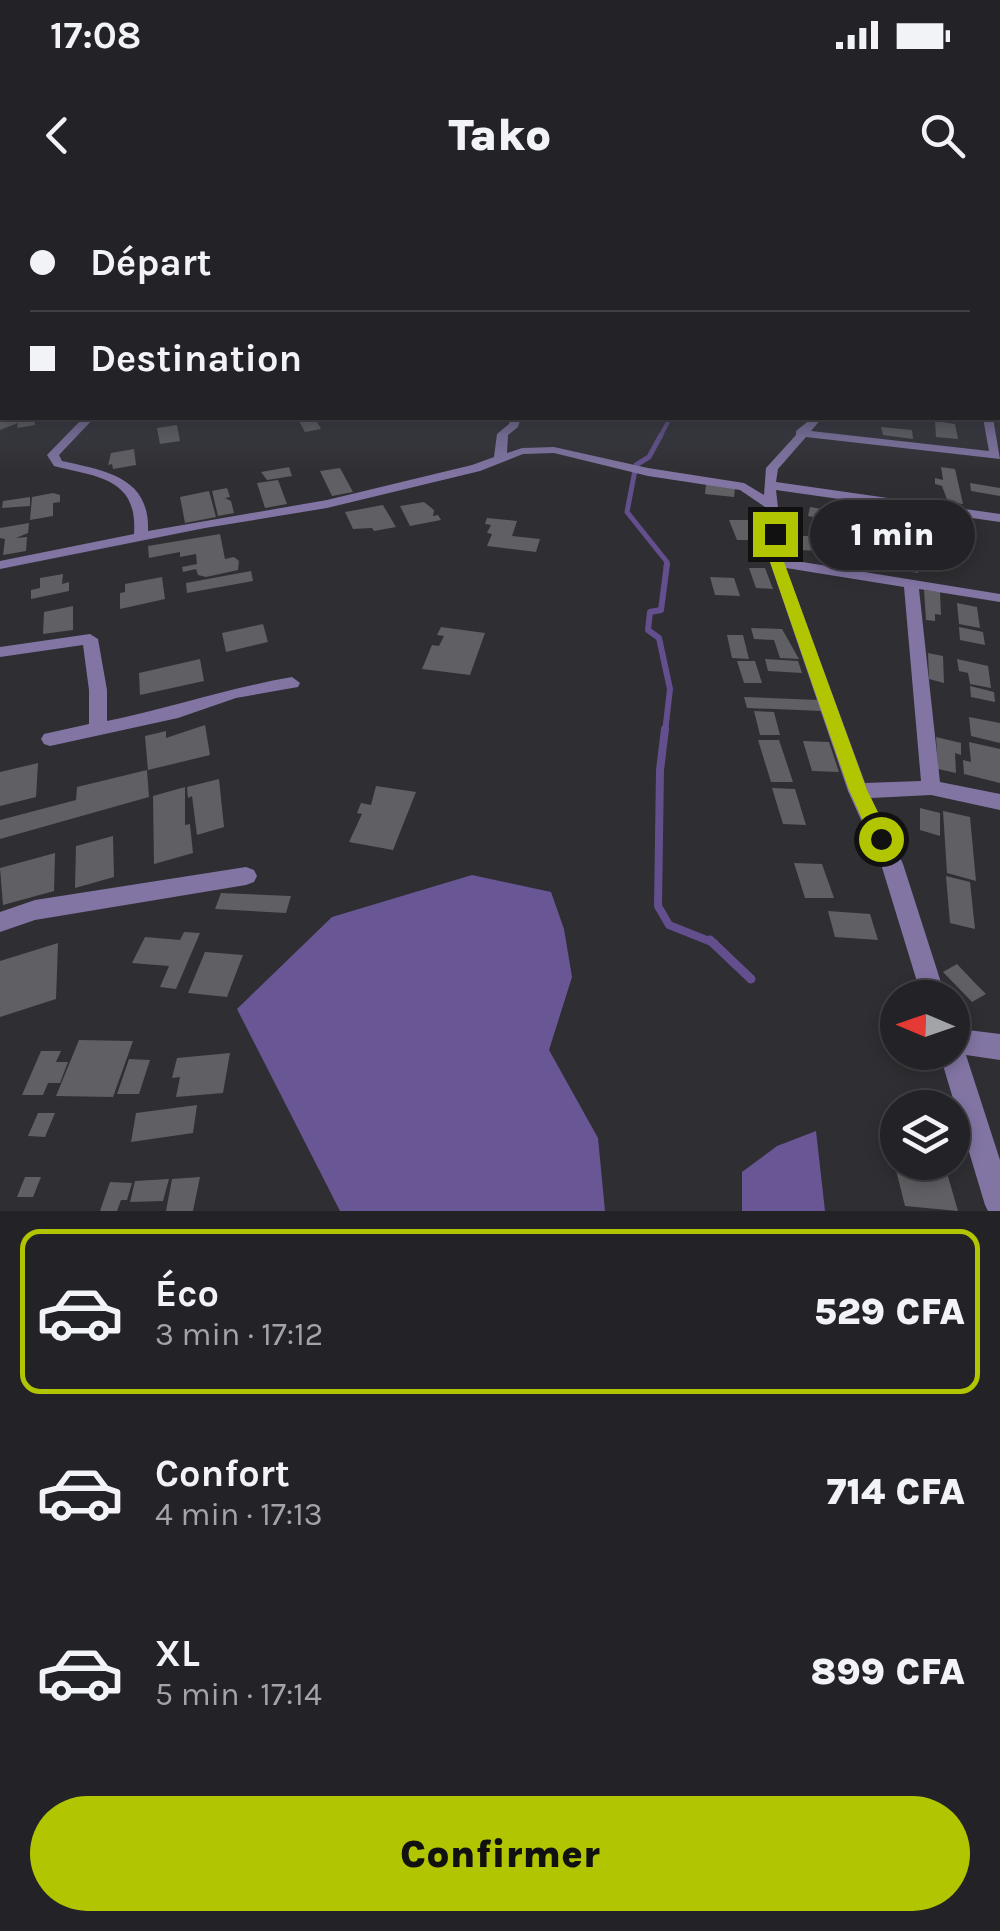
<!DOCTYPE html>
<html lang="fr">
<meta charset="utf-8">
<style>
:root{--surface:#232226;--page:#2b2a2e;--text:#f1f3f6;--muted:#a3a4a7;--line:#403f43;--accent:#b1c500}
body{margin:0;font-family:Karla,sans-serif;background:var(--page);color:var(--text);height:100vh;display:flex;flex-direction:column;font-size:38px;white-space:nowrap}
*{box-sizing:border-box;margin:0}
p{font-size:32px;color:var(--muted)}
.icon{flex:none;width:55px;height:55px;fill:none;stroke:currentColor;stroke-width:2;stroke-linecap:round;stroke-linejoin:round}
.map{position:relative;height:1011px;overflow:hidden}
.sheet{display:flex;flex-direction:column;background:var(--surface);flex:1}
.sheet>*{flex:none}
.banner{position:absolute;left:0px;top:0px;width:1000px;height:220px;box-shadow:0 5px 15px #0003,0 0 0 2px var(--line);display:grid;align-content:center;height:220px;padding:0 30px;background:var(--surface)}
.needle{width:65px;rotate:272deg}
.fabs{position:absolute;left:880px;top:780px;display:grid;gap:20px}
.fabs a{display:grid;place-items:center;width:90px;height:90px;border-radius:50%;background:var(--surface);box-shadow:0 5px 15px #0003,0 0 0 2px var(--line);font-size:50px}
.end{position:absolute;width:45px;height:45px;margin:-22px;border:12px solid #b1c500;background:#111;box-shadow:0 0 0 5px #111}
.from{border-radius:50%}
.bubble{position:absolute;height:70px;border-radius:35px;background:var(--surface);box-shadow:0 5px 15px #0003,0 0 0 2px var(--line);font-size:32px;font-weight:800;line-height:70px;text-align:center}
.banner b{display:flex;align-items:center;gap:35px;height:95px;font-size:38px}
.banner b+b{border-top:2px solid var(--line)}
.banner i{width:25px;height:25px;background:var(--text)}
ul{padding:18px 0 0;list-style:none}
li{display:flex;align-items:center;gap:30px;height:165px;margin:0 20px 15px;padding:0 10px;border:5px solid transparent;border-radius:20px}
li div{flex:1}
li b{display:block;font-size:38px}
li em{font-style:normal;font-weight:800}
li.on{border-color:var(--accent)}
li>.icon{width:90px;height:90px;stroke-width:1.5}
.cta{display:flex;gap:20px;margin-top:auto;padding:20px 30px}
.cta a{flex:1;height:115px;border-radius:60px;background:var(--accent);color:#111;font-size:40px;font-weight:800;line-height:115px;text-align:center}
.status{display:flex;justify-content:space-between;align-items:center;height:70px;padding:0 50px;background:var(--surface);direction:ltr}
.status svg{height:28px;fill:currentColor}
header{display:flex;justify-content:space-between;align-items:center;height:130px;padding:0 30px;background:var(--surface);font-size:45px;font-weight:800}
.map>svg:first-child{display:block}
.forest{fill:#695695}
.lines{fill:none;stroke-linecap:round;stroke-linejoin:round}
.stream-far4{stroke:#634f8e;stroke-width:4}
.stream-far3{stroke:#634f8e;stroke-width:5}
.stream-far2{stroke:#634f8e;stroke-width:6}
.stream-far1{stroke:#634f8e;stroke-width:8}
.stream{stroke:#634f8e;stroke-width:9}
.building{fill:#605f63}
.street{fill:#8275a4;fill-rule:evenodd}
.route{fill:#b1c500}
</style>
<div class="status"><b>17:08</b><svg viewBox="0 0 49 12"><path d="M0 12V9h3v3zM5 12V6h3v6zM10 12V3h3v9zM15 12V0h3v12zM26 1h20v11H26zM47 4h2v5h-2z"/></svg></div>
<header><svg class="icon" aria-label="back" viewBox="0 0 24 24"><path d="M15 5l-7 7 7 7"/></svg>Tako<svg class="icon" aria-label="search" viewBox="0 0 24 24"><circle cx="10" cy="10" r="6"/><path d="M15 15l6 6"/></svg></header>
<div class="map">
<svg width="1000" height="1011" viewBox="0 0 1000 1011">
<rect width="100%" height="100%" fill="#2f2e32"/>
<path class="forest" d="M472,675L551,692L564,729L572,777L549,850L598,938L605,1011H340L237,809L332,717Z
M816,931L825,1011H742V972L777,946Z"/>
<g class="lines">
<path class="stream-far4" d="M660,237L670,218"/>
<path class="stream-far3" d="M661,235L649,257L636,265L627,312L667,362L666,367"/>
<path class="stream-far2" d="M665,532L670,489L659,438L648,430L650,412L661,410L667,364"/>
<path class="stream-far1" d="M665,529L660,570L658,706L669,725L714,743"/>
<path class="stream" d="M710,740L751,779"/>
</g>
<path class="building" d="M0,218H12V221L35,218V225L17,228L18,223L0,230Z
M315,218L321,229L305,232L298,219Z
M935,221L955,224L958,239L936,237Z
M177,225L180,241L160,244L157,228Z
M881,227L912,230L913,239L883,235Z
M134,249L136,265L113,269L112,264L108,265L111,253Z
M289,267L292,276L267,280L261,272Z
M941,267L955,269L963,304L948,302L942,286L935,284V278L943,280Z
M340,268L353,292L332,296L320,271Z
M278,280L287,304L265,308L257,283Z
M970,283L1000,288V296L971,291Z
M706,284L735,288L734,297L705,294Z
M227,288L230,297L225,298L231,301L234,313L218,316L212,291Z
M209,291L216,317L185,323L180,297Z
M53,293L60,295V302L53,303V316L30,320L32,297Z
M30,297V306L2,308L3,301Z
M424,302L434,310L433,316L438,315L441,320L410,326L400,306Z
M841,302L869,306V316H838Z
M383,305L396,327L374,331L372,328L353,329L345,312Z
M810,307L834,311L832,321L808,316Z
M487,318L517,321L512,336L540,339L536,352L487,346L492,334L487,333L491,325L485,324Z
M729,320H748L756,340H737Z
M29,323L28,333L16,338L27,337L26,351L3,355L5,339L0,338V328Z
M853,332L870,335V361L852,358Z
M220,334L225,359L234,357L239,361L238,370L206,377L198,375L196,369L183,372L182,367L197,364L196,354L180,357V352L149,358L148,346Z
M791,336H816L823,351L798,350Z
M945,336L967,340L969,359L942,355Z
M893,353L918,358V373L885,367V360L893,361Z
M749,368H765L773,389L756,388Z
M251,371L253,381L187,393L186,383Z
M63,374L62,384L69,382V391L31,399V390L40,388V378Z
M162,377L165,399L120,409V393L125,392V384Z
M710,377L734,378L740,396L715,395Z
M924,390L940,392L941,415L935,414V421L926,420Z
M957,403L977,407L980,428L959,424Z
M73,406V430L43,434L44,412Z
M263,424L268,442L226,452L222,433Z
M441,427L485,433L470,475L422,469L432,445L439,446L444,436L437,435Z
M959,427L983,432L985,445L960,440Z
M751,428L782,429L799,459L780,458L774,440L754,439Z
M727,435H743L749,459L732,458Z
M928,453L943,456L944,483L929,479Z
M200,459L204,481L140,495L139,473Z
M765,459L798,461L802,473L768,471Z
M957,459L988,466L991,488L970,484L968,473L959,471Z
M737,461H755L762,483H744Z
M970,486L994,492L995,502L971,497Z
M744,497L819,500L822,511L747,508Z
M754,511L774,512L780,535H760Z
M969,517L1000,523V543L971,536Z
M205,525L210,555L148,570L145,536L166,531V538Z
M936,537L961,543V555L955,553L956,573L938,569Z
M758,540H779L793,582H771Z
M803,541L829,542L839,572L812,571Z
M969,542L1000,549V583L964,574L963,560L971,562Z
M38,563L36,597L0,606V572Z
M147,570L149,597L0,639V620L76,600L77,587Z
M219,579L224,627L197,635L192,596L188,598L187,587Z
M376,586L416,592L393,650L349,642L362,614L357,613L361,603L371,605Z
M185,587V625L190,624L193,653L154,664L153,596Z
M772,588L795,589L806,625L783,624Z
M920,608L940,613V636L920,630Z
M943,611L970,617L976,681L947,673Z
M113,636L114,677L75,688L76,646Z
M55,653L54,691L3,705L0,668Z
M794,663L822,664L834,698H805Z
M946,676L970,682L975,729L950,723Z
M221,693L291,696L286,713L215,709Z
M828,711L870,714L878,740L835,737Z
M184,732L200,733L176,789L160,787L169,766L132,763L145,737L180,740Z
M58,743L56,799L0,817V761Z
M205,752L243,755L227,797L188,793Z
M957,764L975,783L986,794L972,802L943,772Z
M79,840L133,841L113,897L56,896Z
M41,851H61L56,862H68L60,883H48L43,895H22Z
M230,853L223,893L176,897L180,877L172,878L177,858Z
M129,859L150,860L139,894H117Z
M197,905L193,933L131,942L136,913Z
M38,913H55L45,937L28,936Z
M894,962L945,966L958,1011L905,1006Z
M25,977H41L33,997H17Z
M200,977L193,1011H166L172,979Z
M169,979L163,1001L130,1002L135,981Z
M110,982L132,983L127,1000H121L117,1011H100Z"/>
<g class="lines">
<path class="street" d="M998,140H1000V146H998Z
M0,172H2V178H0Z
M998,176H1000V182H998Z
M0,196H2V202H0Z
M83,218H94L59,255L62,261C106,271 150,277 148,331L327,300L472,265L494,257L497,234L509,224L511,218H521L518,227L508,235L507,253L522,248L554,247L648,268L744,283L764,295L766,268L796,235V231L812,218H822L811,231L989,251L983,218H993L1000,259L806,237L778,269L776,282L1000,314V322L776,290L784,359L1000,394V402L919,389L940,582L1000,594V610L931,595L871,598L903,664L946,798H922L881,664L848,591L770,362L765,307L740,290L648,276L554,253L523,254L480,271L327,308L205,328L0,369V361L134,334C138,278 98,277 54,266L47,255ZM786,368L904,387L921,581L865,583Z
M90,434L98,439L107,490V521C169,508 229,488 292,477L300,483L298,487L236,498L178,518L50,546L44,544L41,539L44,534L89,524V490L83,445L0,457V447Z
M246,667L254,670L257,676L254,682L246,685L35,720L0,732V712L35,700Z
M952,828L1000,834V860L966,855L1000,960V1011H988L985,1005L939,852H952Z"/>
</g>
<linearGradient id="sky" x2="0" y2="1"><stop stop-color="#1a191c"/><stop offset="0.49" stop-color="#474c5a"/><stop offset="1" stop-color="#474c5a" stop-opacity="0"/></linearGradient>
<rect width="1000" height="276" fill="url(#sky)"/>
<path class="route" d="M775,331L781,334L784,362L867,590L891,639L888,645H874L849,590L770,362L769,334Z"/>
</svg>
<div class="fabs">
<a><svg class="needle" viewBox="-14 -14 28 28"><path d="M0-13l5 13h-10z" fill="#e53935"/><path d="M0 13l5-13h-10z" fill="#a3a4a7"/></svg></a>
<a><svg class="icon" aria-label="layers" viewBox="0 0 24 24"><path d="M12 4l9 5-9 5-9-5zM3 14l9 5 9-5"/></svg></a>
</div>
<i class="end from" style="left:881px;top:639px"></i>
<i class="end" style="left:775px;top:334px"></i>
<div class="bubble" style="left:810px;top:300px;width:165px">1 min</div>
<div class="banner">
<b><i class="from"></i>Départ</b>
<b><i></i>Destination</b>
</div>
</div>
<section class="sheet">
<ul>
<li class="on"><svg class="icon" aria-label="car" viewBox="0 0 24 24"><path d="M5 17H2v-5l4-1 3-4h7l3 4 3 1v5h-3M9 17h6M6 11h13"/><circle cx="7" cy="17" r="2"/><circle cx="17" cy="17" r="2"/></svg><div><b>Éco</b><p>3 min · 17:12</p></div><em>529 CFA</em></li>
<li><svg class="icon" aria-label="car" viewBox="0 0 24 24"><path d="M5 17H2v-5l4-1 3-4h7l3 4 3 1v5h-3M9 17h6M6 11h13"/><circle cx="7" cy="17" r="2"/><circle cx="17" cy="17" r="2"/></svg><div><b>Confort</b><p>4 min · 17:13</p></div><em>714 CFA</em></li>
<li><svg class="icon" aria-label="car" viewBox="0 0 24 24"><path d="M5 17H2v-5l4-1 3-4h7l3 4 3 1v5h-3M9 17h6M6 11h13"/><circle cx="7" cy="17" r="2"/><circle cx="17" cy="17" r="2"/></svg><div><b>XL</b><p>5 min · 17:14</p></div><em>899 CFA</em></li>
</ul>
<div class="cta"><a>Confirmer</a></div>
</section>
